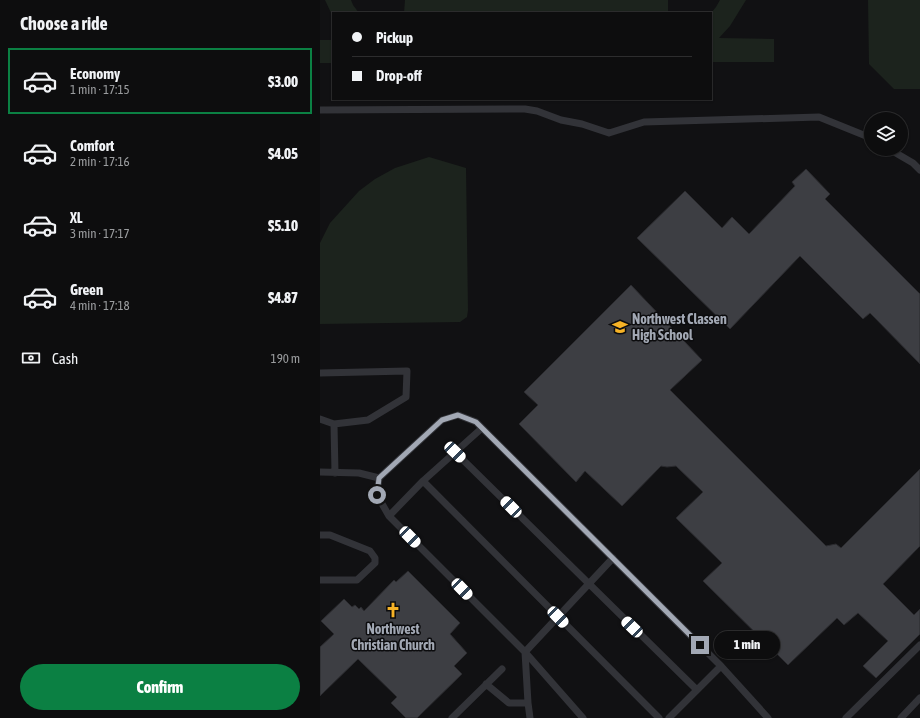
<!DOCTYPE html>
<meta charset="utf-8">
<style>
:root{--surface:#0d0d0e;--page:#161617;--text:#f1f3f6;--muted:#9a9c9e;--line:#2d2d2e;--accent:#0b8043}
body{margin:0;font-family:"Asap Condensed",sans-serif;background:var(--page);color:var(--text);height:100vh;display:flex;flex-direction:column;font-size:15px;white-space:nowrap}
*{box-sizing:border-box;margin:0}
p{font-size:13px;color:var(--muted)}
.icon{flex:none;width:22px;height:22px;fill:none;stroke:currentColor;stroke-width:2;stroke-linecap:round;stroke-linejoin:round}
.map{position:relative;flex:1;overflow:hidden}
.side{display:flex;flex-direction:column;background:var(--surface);width:320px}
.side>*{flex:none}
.banner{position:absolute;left:12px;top:12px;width:380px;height:88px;border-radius:0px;box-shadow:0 1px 3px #0004,0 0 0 1px var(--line);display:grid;align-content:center;height:88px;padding:0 20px;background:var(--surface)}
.controls{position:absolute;left:544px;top:112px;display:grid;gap:8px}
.controls a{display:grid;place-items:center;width:44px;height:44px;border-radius:50%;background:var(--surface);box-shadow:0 1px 3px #0004,0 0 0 1px var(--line);font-size:20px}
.end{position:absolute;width:18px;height:18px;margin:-9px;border:5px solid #a2a8b4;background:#111;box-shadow:0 0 0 2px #111}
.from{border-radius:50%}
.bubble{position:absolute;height:28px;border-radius:14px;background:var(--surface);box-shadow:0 1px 3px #0004,0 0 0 1px var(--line);font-size:13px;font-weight:800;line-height:28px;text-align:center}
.car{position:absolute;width:12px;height:24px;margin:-12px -6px;border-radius:5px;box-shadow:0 0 3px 1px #0007;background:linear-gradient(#fff 24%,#345 0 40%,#fff 0 76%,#345 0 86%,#fff 0)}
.banner b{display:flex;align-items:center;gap:14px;height:38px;font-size:15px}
.banner b+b{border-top:1px solid var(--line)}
.banner i{width:10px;height:10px;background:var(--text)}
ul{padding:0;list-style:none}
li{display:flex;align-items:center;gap:12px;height:66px;margin:0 8px 6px;padding:0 12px;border:2px solid transparent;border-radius:0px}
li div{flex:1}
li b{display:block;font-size:15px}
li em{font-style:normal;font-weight:800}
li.current{border-color:var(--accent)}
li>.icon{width:36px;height:36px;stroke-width:1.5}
h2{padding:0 20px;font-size:18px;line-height:48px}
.pay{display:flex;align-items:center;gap:10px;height:44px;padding:0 20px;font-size:15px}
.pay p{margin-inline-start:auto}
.primary-button{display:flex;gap:8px;margin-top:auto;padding:8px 20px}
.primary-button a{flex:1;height:46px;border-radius:24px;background:var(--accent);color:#fff;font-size:16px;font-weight:800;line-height:46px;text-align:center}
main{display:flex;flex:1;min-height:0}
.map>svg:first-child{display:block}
.green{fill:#1c231d}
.building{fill:#3d3e43;stroke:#2b2b2f}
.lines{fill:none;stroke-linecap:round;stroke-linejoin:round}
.lane{stroke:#323338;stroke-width:7}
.route{stroke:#a2a8b4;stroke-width:5}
.labels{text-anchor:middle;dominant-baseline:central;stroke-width:3;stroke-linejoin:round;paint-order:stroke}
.poi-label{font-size:14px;font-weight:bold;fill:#a2a8b4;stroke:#0c0c0e;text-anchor:start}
</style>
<main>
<section class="side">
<h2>Choose a ride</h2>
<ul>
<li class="current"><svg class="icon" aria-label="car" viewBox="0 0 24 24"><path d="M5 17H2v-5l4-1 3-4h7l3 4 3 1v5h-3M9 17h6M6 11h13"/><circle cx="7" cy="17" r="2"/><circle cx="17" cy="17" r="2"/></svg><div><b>Economy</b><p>1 min · 17:15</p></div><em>$3.00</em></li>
<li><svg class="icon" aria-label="car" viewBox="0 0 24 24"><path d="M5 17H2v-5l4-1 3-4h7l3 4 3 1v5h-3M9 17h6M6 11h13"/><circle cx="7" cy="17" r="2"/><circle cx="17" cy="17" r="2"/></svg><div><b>Comfort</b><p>2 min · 17:16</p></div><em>$4.05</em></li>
<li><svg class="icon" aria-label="car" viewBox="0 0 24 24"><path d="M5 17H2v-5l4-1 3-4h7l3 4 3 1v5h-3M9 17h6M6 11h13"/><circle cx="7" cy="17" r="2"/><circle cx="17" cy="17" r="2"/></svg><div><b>XL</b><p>3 min · 17:17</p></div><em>$5.10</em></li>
<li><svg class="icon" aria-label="car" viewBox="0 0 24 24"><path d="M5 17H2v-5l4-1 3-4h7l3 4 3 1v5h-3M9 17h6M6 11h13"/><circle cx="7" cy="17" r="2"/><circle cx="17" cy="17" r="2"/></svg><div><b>Green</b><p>4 min · 17:18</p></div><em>$4.87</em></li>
</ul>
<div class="pay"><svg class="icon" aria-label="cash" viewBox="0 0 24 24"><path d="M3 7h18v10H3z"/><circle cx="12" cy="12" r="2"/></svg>Cash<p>190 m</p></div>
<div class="primary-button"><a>Confirm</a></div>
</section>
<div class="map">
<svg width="600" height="718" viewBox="0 0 600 718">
<rect width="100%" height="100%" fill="#111113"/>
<path class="green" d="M5,0H31L33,5L39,13H13V17Z
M85,0H348V13H84Z
M400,0H426L410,26L399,38L454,39V62H391V13L396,7Z
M548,0H600V89H574L549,64Z
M0,40H13V63H0Z
M109,157L146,168L148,310L147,317L140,322L0,324V243L10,223L39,191L55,179L75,168Z"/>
<path class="building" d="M486,169L510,194L505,199L600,294V364L550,313L543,319L480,256L410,329L317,238L365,191L402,228L412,217L429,234L475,186L472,182Z
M311,285L382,360L350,390L506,546L516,544L521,548L600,469V546L563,584L594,615L600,609V634L556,678L543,666L568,641L538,613L524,625L517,618L468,665L383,581L402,563L356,518L383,492L356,466L347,467L341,466L302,506L265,471L256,482L199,424L218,405L204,392Z
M88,571L140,623L130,634L147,653L134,666L142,674L97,718H86L71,703L77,697L38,659L0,696V647L14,634L1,621L24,599L32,607L35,605L39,609L41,607L44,611L74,580L76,582Z"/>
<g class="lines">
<path class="lane" d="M0,110L205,109L217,111L241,120L262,124L289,133L324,122L499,117L551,138
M569,149L593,163L600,170
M0,373L87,371L86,397L48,420L14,424L0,419
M14,424L15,473
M162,428L103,481L339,718
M135,452L377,690
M0,472L39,473L59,478
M69,516L103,481
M0,535H10L50,551L55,558V563L37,580H0
M166,684L189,703H208
M132,718L182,669
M210,718L208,703L205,652L69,516L57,495L59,478L122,420L138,415L156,422L401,666L448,718
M263,718L205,652L293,558
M349,718L401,666
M526,718L600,645
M581,718L600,698"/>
</g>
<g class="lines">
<path class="route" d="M57,495L59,478L122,420L138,415L156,422L380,645"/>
</g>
<defs>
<g id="school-bare" transform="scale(1.2)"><path d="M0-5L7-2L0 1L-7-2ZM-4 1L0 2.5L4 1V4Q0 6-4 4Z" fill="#f6b226" stroke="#0c0c0e" stroke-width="2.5" paint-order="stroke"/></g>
<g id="church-bare" transform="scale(1.2)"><path d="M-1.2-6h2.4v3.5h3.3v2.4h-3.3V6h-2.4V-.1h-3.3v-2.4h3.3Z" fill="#f6b226" stroke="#0c0c0e" stroke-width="2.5" paint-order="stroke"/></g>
</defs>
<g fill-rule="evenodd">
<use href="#school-bare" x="300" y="327"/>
<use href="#church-bare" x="73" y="610"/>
</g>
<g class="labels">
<g class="poi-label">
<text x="312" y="319">Northwest Classen<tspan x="312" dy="16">High School</tspan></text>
<text x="73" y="629" text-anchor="middle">Northwest<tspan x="73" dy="16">Christian Church</tspan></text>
</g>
</g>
</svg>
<div class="controls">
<a><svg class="icon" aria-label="layers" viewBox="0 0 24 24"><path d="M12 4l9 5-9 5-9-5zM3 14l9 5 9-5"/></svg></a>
</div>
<i class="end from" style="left:57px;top:495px"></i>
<i class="end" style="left:380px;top:645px"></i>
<div class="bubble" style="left:394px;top:631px;width:66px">1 min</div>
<i class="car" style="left:135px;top:452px;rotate:134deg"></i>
<i class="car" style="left:191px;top:507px;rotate:315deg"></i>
<i class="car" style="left:90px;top:537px;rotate:135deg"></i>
<i class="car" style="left:142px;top:589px;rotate:136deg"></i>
<i class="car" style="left:238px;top:617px;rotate:136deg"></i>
<i class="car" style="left:312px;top:627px;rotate:314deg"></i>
<div class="banner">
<b><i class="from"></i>Pickup</b>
<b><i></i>Drop-off</b>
</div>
</div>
</main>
